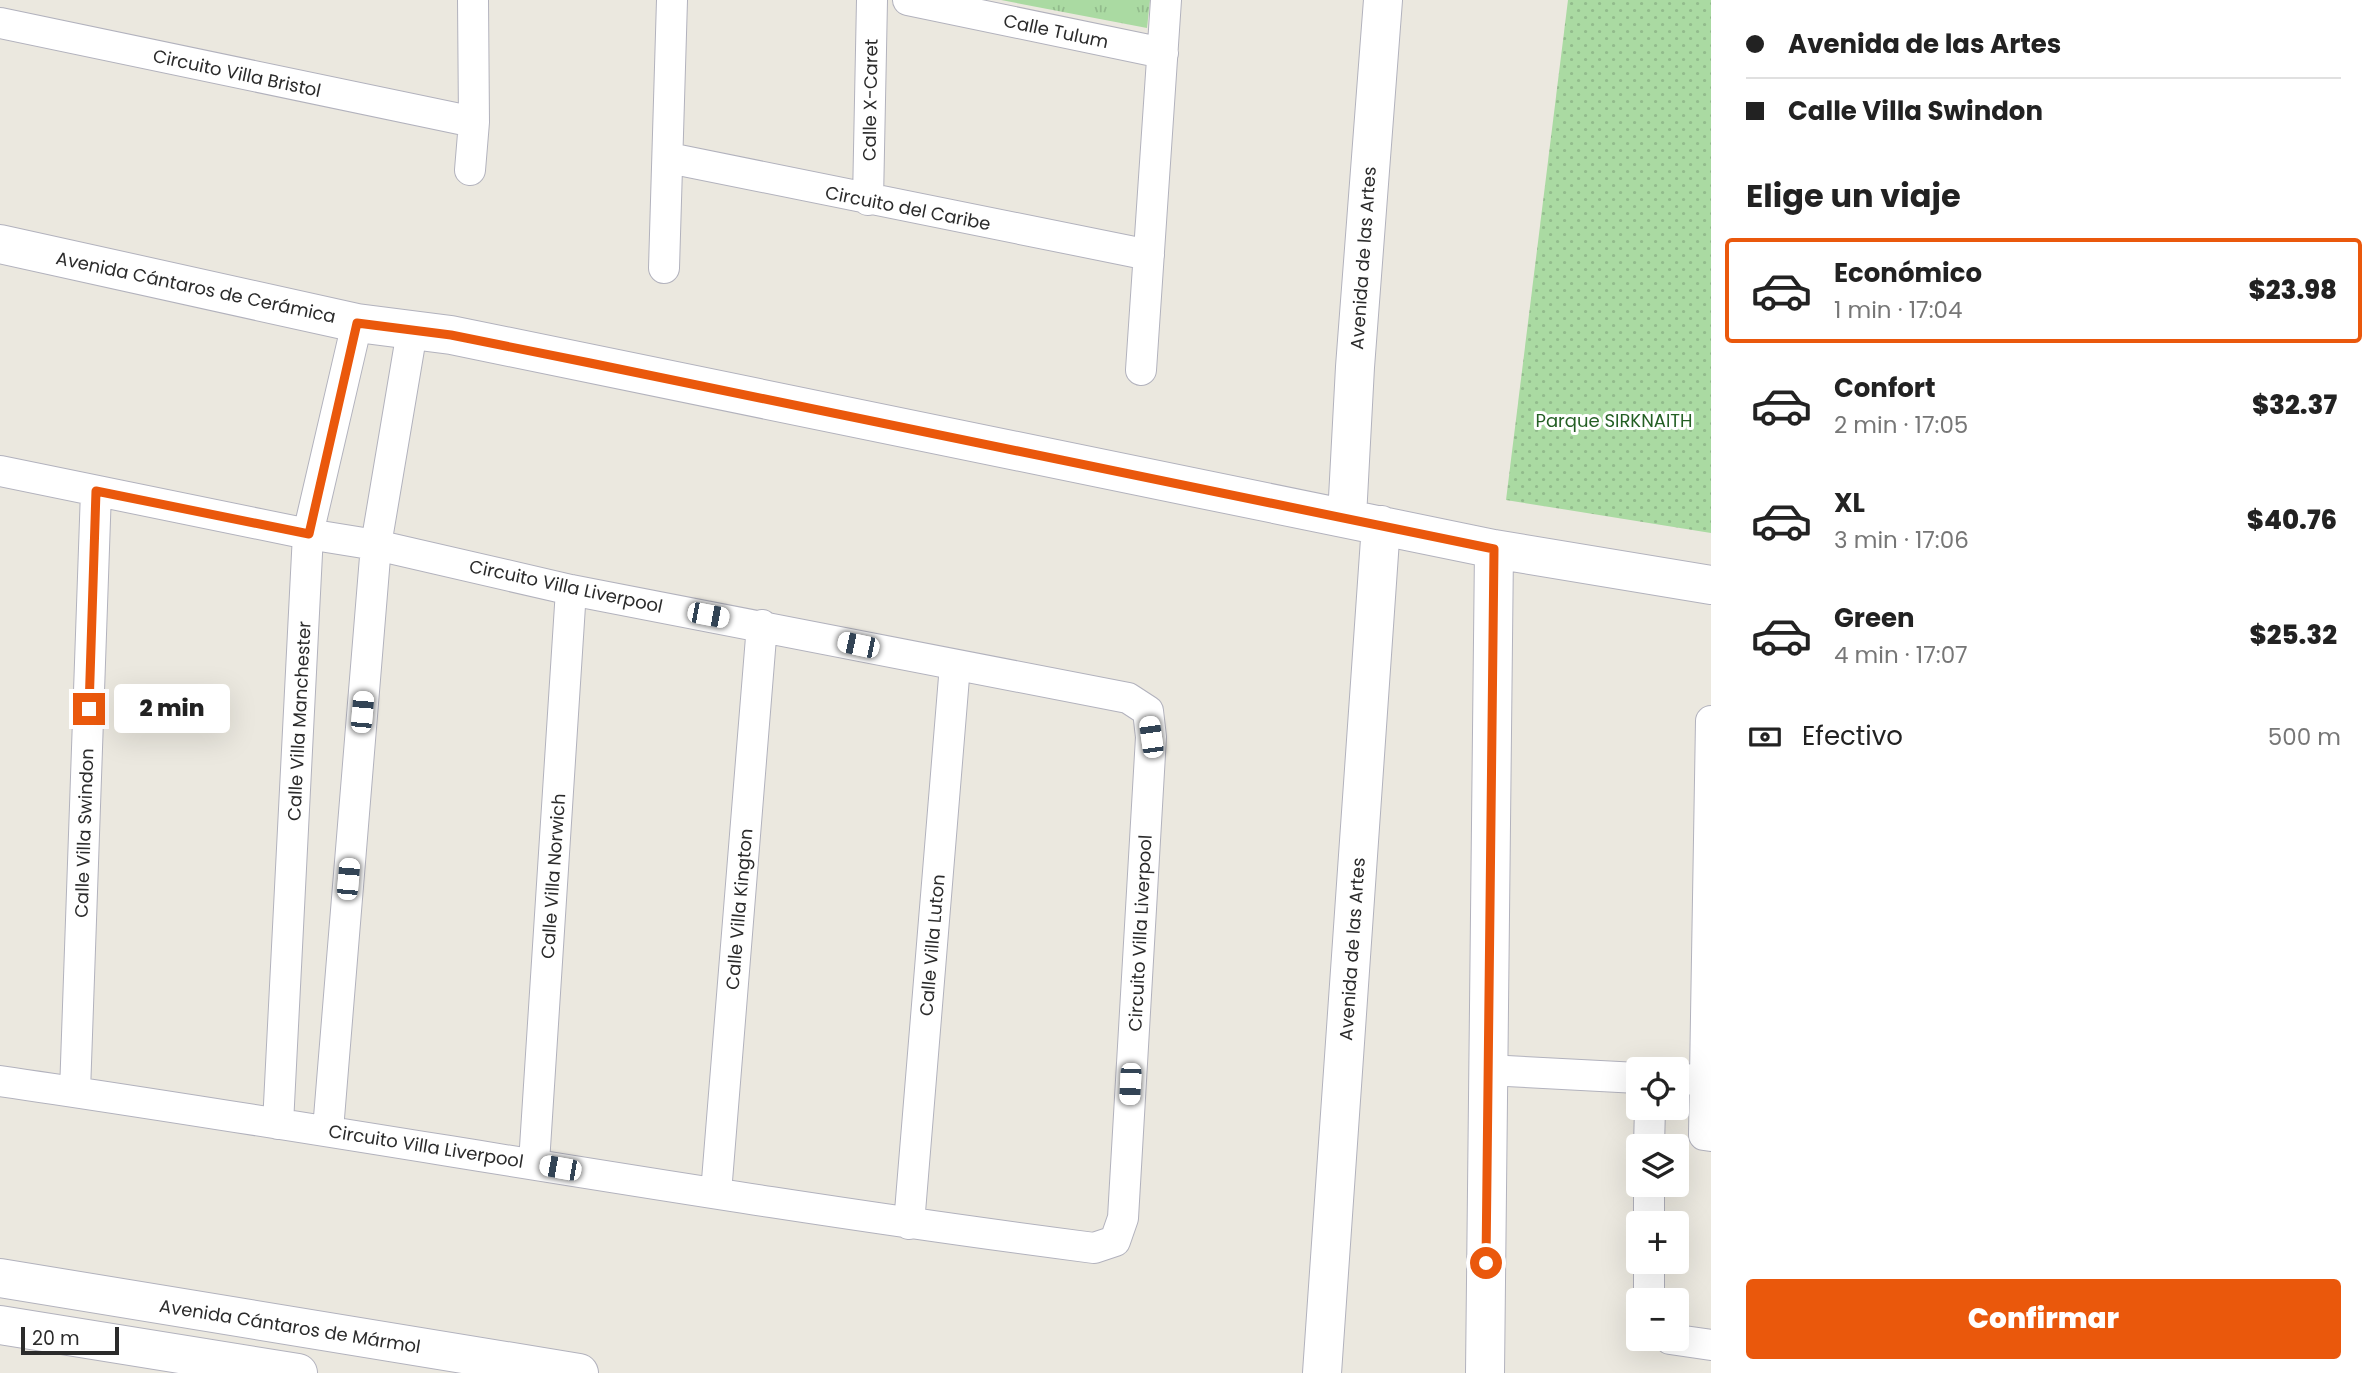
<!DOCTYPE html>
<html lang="es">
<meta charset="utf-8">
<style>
:root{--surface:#fff;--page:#f6f6f6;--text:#222;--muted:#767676;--line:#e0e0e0;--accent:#ea580c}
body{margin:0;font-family:Poppins,sans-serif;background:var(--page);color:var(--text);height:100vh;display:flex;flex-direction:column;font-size:26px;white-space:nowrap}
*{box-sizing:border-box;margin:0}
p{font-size:23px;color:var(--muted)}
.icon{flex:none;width:38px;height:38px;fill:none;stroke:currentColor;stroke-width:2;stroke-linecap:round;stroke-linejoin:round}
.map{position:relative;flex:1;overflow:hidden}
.sheet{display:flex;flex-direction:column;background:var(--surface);width:665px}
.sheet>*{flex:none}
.top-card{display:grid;align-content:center;height:154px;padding:0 35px;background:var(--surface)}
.tools{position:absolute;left:1626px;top:1057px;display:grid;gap:14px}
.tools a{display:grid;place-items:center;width:63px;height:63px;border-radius:7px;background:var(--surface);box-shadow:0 7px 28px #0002;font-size:35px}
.scale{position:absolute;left:21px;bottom:18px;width:98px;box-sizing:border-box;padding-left:7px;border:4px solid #2b2b2b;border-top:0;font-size:19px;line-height:24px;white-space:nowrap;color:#2b2b2b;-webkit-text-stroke:5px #fff;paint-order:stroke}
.end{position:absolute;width:32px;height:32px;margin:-16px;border:9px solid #ea580c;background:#fff;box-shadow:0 0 0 4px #fff}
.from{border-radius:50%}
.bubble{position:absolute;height:49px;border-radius:7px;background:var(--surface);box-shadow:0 7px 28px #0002;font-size:23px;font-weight:800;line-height:49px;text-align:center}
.car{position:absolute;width:21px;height:42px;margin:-21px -10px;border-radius:9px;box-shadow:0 0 5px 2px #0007;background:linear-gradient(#fff 24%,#345 0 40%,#fff 0 76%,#345 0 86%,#fff 0)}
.top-card b{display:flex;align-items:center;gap:24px;height:66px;font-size:26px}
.top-card b+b{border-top:2px solid var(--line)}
.top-card i{width:18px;height:18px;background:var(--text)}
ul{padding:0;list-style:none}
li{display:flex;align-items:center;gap:21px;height:105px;margin:0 14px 10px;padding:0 21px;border:4px solid transparent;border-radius:7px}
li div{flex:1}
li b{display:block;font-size:26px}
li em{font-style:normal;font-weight:800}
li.current{border-color:var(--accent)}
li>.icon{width:63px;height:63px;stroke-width:1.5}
h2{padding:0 35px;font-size:32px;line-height:84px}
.pay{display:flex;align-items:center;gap:18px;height:77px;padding:0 35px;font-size:26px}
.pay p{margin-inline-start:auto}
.button{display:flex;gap:14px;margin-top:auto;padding:14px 35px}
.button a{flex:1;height:80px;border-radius:7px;background:var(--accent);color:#fff;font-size:28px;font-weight:800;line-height:80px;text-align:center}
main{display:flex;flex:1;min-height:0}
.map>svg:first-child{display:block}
.grass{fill:url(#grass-tufts)}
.park{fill:url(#park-dots)}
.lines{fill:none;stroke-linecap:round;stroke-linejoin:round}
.street-casing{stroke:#b2b2bd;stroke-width:32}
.secondary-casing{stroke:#b2b2bd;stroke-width:40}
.street{stroke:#fff;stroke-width:30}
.secondary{stroke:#fff;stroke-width:38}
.route{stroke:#ea580c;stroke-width:9}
.labels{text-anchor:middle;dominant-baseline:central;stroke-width:6;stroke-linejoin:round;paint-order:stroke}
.street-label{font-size:18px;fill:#2b2b2b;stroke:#fff}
.park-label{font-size:18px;fill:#245f24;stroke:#fff}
</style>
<main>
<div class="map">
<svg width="1711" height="1373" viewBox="0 0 1711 1373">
<defs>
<pattern id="grass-tufts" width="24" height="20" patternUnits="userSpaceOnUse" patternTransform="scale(1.75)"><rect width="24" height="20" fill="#aadaa2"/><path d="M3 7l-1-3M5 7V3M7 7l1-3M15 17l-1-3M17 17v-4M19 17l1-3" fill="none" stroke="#92bb8c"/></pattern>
<pattern id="park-dots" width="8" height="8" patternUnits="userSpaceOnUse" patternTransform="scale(1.75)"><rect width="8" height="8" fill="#aadaa2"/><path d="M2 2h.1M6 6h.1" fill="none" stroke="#92bb8c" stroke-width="1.8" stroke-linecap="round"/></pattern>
</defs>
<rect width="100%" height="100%" fill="#ebe8df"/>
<path class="grass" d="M1001,0H1150L1147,28Z"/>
<path class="park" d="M1568,0H1711V533L1506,500Z"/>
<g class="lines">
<g class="street-casing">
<path id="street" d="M908,0L1163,53
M0,23L474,122
M669,158L1149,255
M470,170L474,122L473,0
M868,200L872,0
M664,268L672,0
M1141,370L1166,0
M0,471L308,534L376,545L571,590L1128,698L1148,711L1151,737L1123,1218L1115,1241L1094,1248C728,1201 365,1134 0,1081
M1711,721L1704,1135L1711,1136
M1487,1070L1638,1078
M1676,1079L1705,1080
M75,1092L96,491
M278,1124L308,534L357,323
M328,1130L376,545L412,331
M1649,1146L1650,1108
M534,1163L571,590
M716,1193L762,625
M1649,1223V1185
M909,1224L955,665
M1649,1300V1262
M1670,1339L1711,1345"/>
</g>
<g class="secondary-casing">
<path id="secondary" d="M0,244L357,323L451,335L1494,549L1711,585
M1347,517L1355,367L1383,0
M0,1278L579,1373
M0,1325L298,1373
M1322,1373L1381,525
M1485,1373L1494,549"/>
</g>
<use href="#street" class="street"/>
<use href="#secondary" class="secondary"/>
</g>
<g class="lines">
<path class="route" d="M89,709L96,491L309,534L357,323L451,335L590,363L1494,549L1486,1263"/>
</g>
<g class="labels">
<g class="street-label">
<text transform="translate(1056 31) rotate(12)">Calle Tulum</text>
<text transform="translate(237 73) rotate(12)">Circuito Villa Bristol</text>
<text transform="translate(870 100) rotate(-89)">Calle X-Caret</text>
<text transform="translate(908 208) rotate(11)">Circuito del Caribe</text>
<text transform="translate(1363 258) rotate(-86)">Avenida de las Artes</text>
<text transform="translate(196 287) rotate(12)">Avenida Cántaros de Cerámica</text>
<text transform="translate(566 586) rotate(12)">Circuito Villa Liverpool</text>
<text transform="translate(299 721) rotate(-87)">Calle Villa Manchester</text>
<text transform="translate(84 833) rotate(-88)">Calle Villa Swindon</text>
<text transform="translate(553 876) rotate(-86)">Calle Villa Norwich</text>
<text transform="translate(739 909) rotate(-85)">Calle Villa Kington</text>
<text transform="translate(1140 933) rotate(-87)">Circuito Villa Liverpool</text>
<text transform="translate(932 945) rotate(-85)">Calle Villa Luton</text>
<text transform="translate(1352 949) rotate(-86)">Avenida de las Artes</text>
<text transform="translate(426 1146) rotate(9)">Circuito Villa Liverpool</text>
<text transform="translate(290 1326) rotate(9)">Avenida Cántaros de Mármol</text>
</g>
<g class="park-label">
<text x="1614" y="420">Parque SIRKNAITH</text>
</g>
</g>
</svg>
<div class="tools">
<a><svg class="icon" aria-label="locate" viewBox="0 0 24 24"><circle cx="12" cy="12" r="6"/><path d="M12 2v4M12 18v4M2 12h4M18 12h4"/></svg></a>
<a><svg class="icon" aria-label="layers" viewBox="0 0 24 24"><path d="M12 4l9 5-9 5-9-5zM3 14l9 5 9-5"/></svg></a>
<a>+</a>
<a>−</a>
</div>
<div class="scale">20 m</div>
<i class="end from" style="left:1486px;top:1263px"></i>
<i class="end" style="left:89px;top:709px"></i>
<div class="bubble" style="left:114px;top:684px;width:116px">2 min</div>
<i class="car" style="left:708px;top:615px;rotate:101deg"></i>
<i class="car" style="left:858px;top:645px;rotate:282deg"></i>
<i class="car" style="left:362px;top:712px;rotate:5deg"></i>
<i class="car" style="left:1151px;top:737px;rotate:352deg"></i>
<i class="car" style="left:348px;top:879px;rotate:5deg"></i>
<i class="car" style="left:1130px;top:1084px;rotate:183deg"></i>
<i class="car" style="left:560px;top:1168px;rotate:280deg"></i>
</div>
<section class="sheet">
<div class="top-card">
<b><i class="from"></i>Avenida de las Artes</b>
<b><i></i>Calle Villa Swindon</b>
</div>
<h2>Elige un viaje</h2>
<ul>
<li class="current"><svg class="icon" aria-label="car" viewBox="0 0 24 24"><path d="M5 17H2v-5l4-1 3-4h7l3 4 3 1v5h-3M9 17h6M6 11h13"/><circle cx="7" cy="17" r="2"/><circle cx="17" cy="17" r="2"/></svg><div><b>Económico</b><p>1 min · 17:04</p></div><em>$23.98</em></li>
<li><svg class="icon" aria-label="car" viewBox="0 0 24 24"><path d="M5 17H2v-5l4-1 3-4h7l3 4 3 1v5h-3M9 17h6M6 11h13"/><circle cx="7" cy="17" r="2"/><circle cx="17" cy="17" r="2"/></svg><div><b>Confort</b><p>2 min · 17:05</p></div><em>$32.37</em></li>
<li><svg class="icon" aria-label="car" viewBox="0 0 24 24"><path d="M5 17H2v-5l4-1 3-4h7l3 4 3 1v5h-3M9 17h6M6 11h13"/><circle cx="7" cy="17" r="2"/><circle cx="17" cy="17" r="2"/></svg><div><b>XL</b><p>3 min · 17:06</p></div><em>$40.76</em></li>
<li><svg class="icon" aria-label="car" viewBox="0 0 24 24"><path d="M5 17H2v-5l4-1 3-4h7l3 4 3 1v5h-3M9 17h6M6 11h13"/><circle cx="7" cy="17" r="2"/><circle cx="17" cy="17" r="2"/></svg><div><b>Green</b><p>4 min · 17:07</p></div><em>$25.32</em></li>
</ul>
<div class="pay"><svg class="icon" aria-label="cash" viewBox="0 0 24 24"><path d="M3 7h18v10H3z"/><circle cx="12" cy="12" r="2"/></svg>Efectivo<p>500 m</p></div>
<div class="button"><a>Confirmar</a></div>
</section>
</main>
